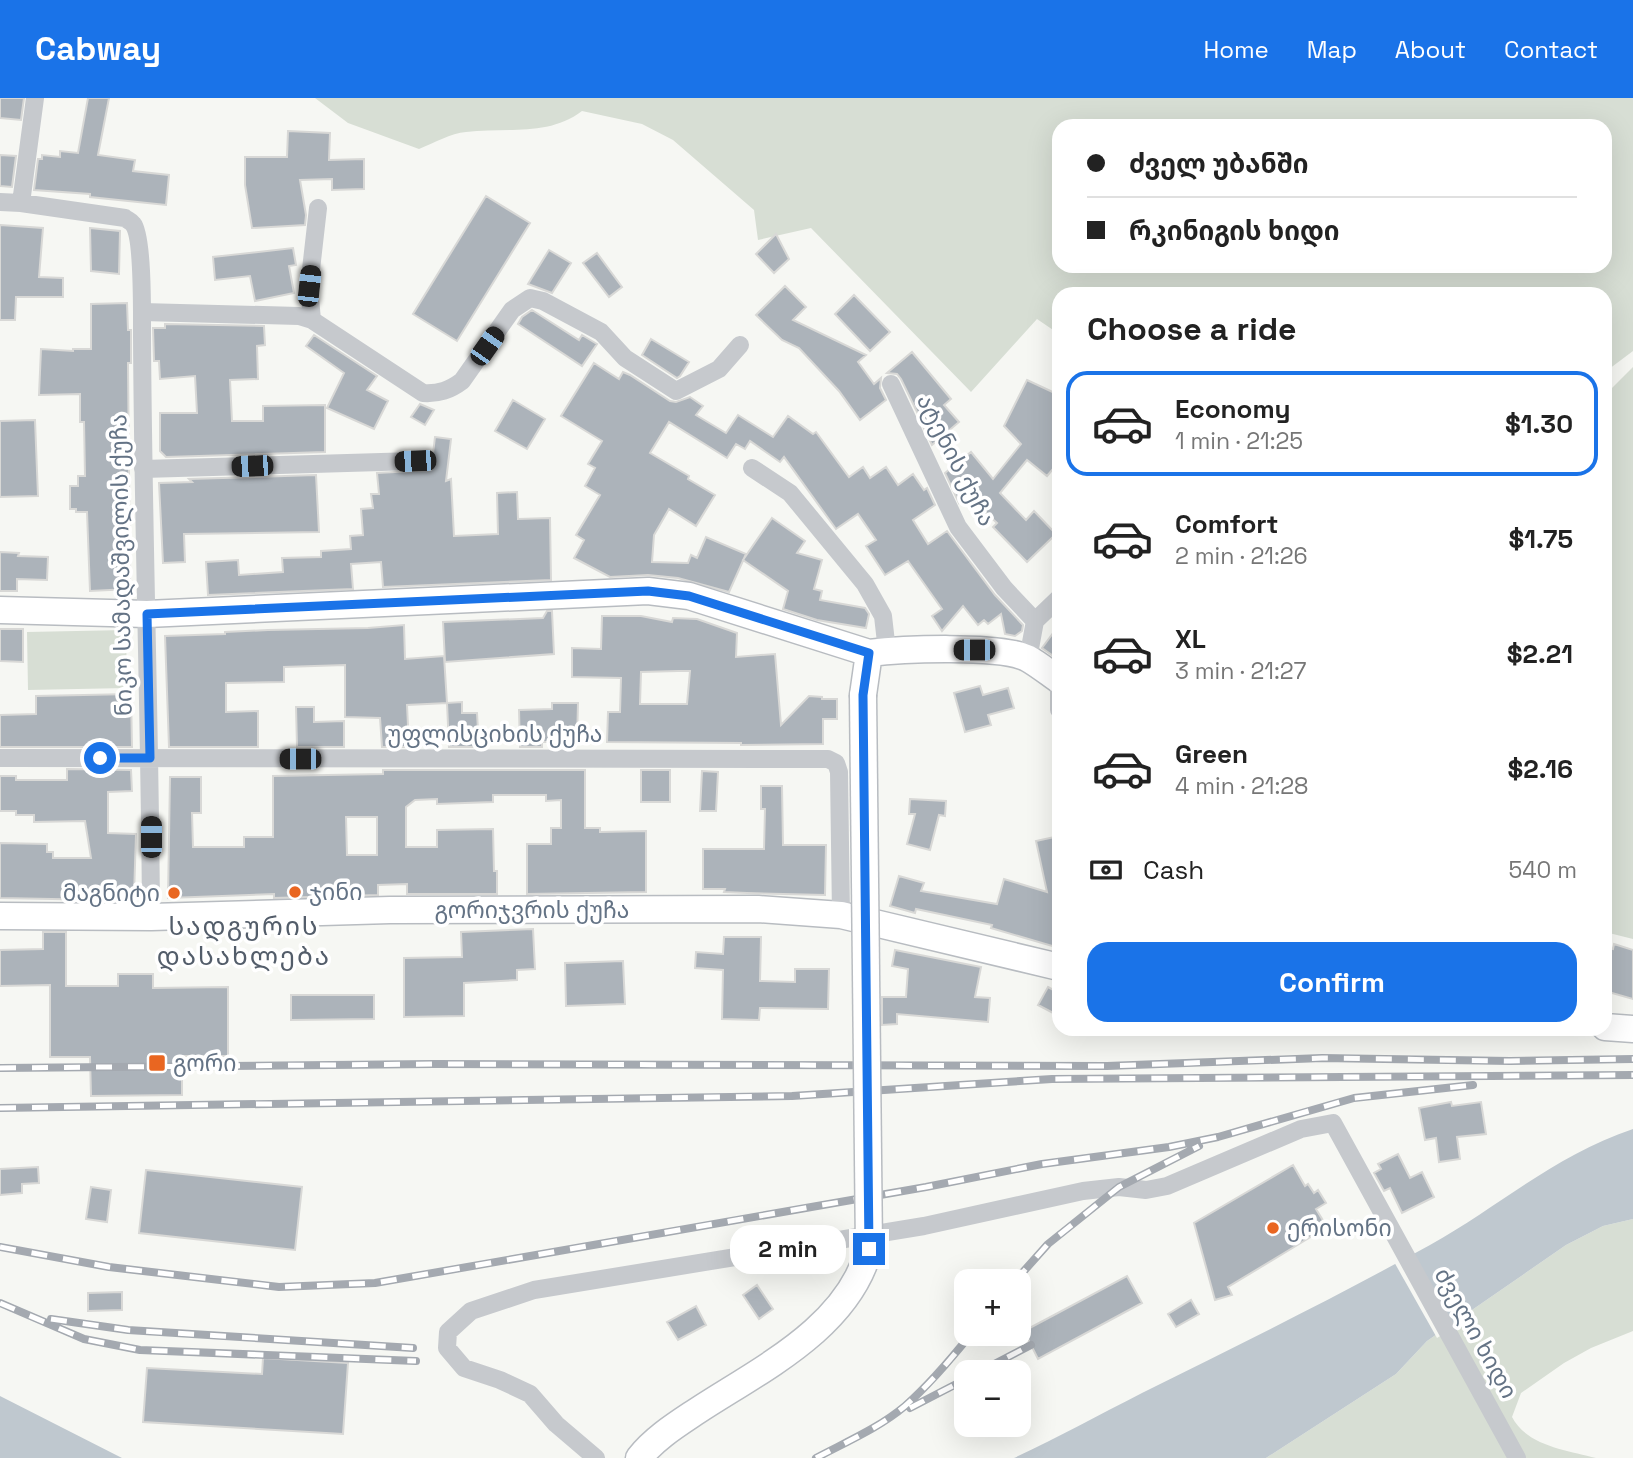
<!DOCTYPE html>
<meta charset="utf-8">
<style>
:root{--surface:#fff;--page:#f6f6f6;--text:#222;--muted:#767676;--line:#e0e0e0;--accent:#1a73e8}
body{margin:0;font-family:"Space Grotesk","Noto Sans Georgian",sans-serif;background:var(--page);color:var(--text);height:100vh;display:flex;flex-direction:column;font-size:26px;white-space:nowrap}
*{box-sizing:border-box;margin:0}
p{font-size:23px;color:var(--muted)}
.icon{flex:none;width:38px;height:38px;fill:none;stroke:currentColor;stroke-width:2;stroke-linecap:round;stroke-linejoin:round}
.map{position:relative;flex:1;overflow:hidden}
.sheet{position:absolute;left:1052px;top:189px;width:560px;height:749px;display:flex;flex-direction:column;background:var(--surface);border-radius:21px;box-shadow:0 7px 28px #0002}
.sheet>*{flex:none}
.hud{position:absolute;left:1052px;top:21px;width:560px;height:154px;border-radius:21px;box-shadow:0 7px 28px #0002;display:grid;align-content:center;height:154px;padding:0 35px;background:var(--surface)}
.controls{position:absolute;left:954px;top:1171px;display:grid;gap:14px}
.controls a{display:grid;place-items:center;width:77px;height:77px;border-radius:14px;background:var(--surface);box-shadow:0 7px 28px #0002;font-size:35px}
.end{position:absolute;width:32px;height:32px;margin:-16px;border:9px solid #1a73e8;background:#fff;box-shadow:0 0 0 4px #fff}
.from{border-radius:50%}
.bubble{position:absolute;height:49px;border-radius:21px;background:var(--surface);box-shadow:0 7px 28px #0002;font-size:23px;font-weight:600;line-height:49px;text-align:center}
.car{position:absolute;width:21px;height:42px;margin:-21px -10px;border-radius:9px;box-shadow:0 0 5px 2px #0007;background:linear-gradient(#222 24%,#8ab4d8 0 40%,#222 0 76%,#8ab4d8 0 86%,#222 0)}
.hud b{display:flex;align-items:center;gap:24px;height:66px;font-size:26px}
.hud b+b{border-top:2px solid var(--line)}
.hud i{width:18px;height:18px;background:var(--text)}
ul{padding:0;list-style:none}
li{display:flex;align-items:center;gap:21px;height:105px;margin:0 14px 10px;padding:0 21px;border:4px solid transparent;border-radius:21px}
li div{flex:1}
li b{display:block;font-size:26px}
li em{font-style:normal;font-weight:600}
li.selected{border-color:var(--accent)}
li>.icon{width:63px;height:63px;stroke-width:1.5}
h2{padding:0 35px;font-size:32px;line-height:84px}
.pay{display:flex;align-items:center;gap:18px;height:77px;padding:0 35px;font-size:26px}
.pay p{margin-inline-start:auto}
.action{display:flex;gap:14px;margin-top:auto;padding:14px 35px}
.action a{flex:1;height:80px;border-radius:21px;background:var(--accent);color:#fff;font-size:28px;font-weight:600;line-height:80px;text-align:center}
header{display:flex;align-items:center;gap:42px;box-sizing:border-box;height:98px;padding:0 35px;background:var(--accent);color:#fff}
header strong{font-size:33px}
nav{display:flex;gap:38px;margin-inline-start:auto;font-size:24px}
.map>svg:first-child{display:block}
.green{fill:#d7ded4;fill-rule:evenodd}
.water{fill:#bfc8cf}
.pier{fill:#f6f7f3}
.building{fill:#acb3ba;stroke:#d8d8d6;stroke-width:2;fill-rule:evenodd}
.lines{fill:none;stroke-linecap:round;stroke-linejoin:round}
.secondary-casing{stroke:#b8bcc1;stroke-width:29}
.street{stroke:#c6c9cd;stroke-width:18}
.secondary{stroke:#fff;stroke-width:26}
.rail-casing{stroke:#a4a9b0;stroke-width:8}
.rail{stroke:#fff;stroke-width:5;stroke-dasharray:16;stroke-linecap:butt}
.secondary-bridge-casing{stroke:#b8bcc1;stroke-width:29;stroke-linecap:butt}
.secondary-bridge{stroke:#fff;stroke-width:26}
.route{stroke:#1a73e8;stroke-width:9}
.poi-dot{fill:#e96621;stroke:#fff;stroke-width:2.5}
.labels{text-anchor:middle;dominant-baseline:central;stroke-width:7;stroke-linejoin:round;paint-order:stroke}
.street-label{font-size:23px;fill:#647385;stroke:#fff}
.poi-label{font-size:23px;fill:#647385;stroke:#fff;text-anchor:start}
.quarter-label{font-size:26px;letter-spacing:2px;fill:#535d6a;stroke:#fff}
</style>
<header>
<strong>Cabway</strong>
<nav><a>Home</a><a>Map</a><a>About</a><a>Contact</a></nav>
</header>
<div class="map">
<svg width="1633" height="1360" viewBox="0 0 1633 1360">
<rect width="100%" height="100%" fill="#f6f7f3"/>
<path class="green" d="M315,0H1633V253L1605,274V196H1059V236L1037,221L971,294L811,130L758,142L754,112L673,42L642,26L582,13C548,39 506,29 466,34C451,35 434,45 419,51L348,25ZM1059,28H1605V168H1059Z
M1633,269V841L1605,834V297Z
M126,532L127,590L28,592L27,534Z
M1633,1121V1233L1591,1250L1564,1265L1521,1295L1512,1319C1527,1348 1567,1352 1596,1360H1266L1396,1276L1427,1243L1566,1147L1603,1128Z"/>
<path class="water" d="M1633,1031V1121L1603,1128L1566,1147L1427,1243L1396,1276L1266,1360H1014C1057,1340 1099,1317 1142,1295C1239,1247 1336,1199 1430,1147C1500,1108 1555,1057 1633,1031Z
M0,1298L122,1360H0Z"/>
<path class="pier" d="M1411,1153L1454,1229L1437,1240L1393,1162Z"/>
<path class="building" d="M0,0H24L21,22L0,20Z
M88,0H109L98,57L135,62L133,73L169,77L166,107L90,99V96L34,92L38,61H42V57L60,59V53L78,55Z
M288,33L330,35L329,62L364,61V91L332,92V81L300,82L306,117L305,127L252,130L245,87V59H287Z
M0,57L16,58L12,89L0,88Z
M486,98L530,125L457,243L413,216Z
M0,127L43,130L39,179L63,180V199H16L15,222H0Z
M90,130L120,133L119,176L91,173Z
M776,136L789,161L774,175L756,156Z
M293,150L296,167L289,168L294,195L255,203L250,178L215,182L213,159Z
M549,152L571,165L552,195L528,186Z
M597,155L622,189L609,199L583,165Z
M785,188L806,209L793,222L866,257L858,264L874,286L881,280L880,290L886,302L860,322L839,293L799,250L782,242L756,217Z
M854,197L890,234L870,253L835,216Z
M127,205L128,232H131V265H128L130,491L90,493L87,414H76V411H70V388H78V378H85L84,324H80V296L39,297L41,251L73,253V251H91V206Z
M532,212L579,242L582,237L597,246L582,268L518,226L522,219Z
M165,226L264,228L265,247L257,248L258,281L230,282L232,323H263V308L325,307V354L166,359L160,353V315H197L195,278L160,281L159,263H154L153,230H165Z
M314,237L377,278L367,292L388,303L374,331L327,310L344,275L306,248Z
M651,241L689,264L680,278L677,280L642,257Z
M912,254L951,301L944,307L959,324L932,347L922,326L925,324L918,316L901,281L897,276L887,275Z
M594,265L619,281L623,274L630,277L670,303L676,304L690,299L703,308L696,317L726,335L738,317L773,339L788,318L813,336L816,334L849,379L863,369L870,380L886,369L898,387L913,376L924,392L927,390L935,407L913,422L928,446L947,433L995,497L1023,527L1022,533L1015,538L1005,536L1001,516L988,526L984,522L978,527L963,508L942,533L932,518L942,511L908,463L885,477L866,448L876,442L858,416L836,431L784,359L780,364L750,343L745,351L736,346L727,360L669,324L650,355L689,378L688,381L715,397L696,428L669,411L654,437L652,464L688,465L691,457L697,460L706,439L746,456L729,494L678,480L648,477L610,479L574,460L584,442L576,437L600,397L585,388L595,370L588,366L602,343L561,318Z
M1027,282L1059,297V364L1047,378L1027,362L1000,395L1026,422L1034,413L1056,436L1027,464L993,429L997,425L985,414L984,416L973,407L976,404L968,396L959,405L945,375L971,354L993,381L1021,346L1004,328Z
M513,302L545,321L527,351L495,333Z
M420,306L434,312L425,327L411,319Z
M35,322L38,398L0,399V323Z
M435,339L451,341L446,383L451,381L454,438L498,436L497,395L517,394L518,421L550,420L551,482L383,489L381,464L351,466L353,491L208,497L206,464L238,462L239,477L283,474L282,460L321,459V453L351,451L350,438L363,437L361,411L373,410L371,396H379L377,375L431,372Z
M316,377L319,434L184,436L185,464L163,465L159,385L192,384L189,381Z
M772,420L805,443L797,455L822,462L814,491L822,493L820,502L865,510L869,516L866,530L817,522L783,511L788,493L743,462Z
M0,454L19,455L18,458L48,459L47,482L17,481V493H0Z
M547,513H552L554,556L445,564L443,524L543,520Z
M602,518H641L672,524L673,520L697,521L737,535L736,559L775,556L781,627L809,598L822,599V601H837V621H823V646L741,647V645L607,644L608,614H620L621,580L572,579V550L601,551ZM678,573H690L687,606H640L641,574Z
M404,527L405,561L444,558L447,605L462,604V615H477L479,649H449L447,605L407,607L409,649H382L380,620L345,619V567L284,569V584L226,585V614L258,613V649H169L165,538L225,536V534L268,532L368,530Z
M1059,527V562L1042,550Z
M0,531H23V564L0,563Z
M980,588L983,597L1008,590L1014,610L988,617L991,627L965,634L954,595Z
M131,596L132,649H0V617L36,616V598Z
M552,605H578L577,644H542V649H520L519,612L552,611Z
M296,609H314V624L344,623V649H297Z
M67,671L131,672L132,693L108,694V735L136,736L134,798L103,797V802L0,800V745L47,746V754H53V760H91L85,723L34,724V717H16V713H0V678H16V682H67Z
M383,672H585V730H600V734L646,733V794L527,796V746H551V730H561V702L546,703V697H493V704L437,706V701L415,702L406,709V749H437V732L493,731L494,773H497V796H407V786L378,787V797L274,800V796L168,800L170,679H201V715H192L193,749H244V739H273V678L383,676ZM346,719H377V757H347Z
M641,672H670V704H641Z
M702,673L718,674L716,713H700Z
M761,688H782L783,747H826L825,797L747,795L724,794L725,791H703V751H764L765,711H761Z
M910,701L946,703L945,718L939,717L930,752L907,746L915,716H909Z
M1059,738V850L991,830L992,827L916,811L915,815L890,808L899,778L924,785L921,793L997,806L1004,781L1047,794L1036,743Z
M533,831L535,871L517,872V882L464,885V918L404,919V860L462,859L461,834Z
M43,834H66V888H118V876H153V890L228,889V958H182V997L91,998L90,959H50V887L0,888V852L43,851Z
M724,839H761L760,883L795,884V871H829L828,911L760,910L759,922L722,921L723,872L695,870L696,854L723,856Z
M1614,846L1633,852V901L1605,893V849L1613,851Z
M895,852L981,869L975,899L990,900L988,924L897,916V926L882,927V899H906L908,871L892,868Z
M623,863L625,906L566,908L565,865Z
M1048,889L1059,895V918L1038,907Z
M291,897H374V921L291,922Z
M1451,1004L1452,1008L1481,1004L1486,1036L1457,1039L1460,1061L1439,1064L1436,1040L1425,1042L1419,1010Z
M1398,1056L1410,1080L1422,1074L1434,1099L1402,1115L1390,1090L1384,1093L1374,1075L1381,1071L1378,1066Z
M1293,1067L1305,1088L1308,1086L1314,1095L1318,1092L1326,1105L1316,1111L1327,1129L1228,1189L1232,1197L1215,1202L1194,1125Z
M38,1069L39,1085L22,1086V1095L0,1097V1071Z
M146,1072L302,1089L295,1152L139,1135Z
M91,1089L111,1092L107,1124L86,1121Z
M1127,1178L1142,1205L1038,1261L1024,1233Z
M757,1187L773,1211L759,1221L743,1197Z
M122,1194V1212L88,1213V1195Z
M1191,1202L1199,1216L1176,1229L1168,1216Z
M696,1208L706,1227L678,1242L667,1224Z
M263,1260L348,1265L343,1336L143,1324L147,1270L262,1276Z"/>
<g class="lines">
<g class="secondary-casing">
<path id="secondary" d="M0,512L147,516L648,493L689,498L869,555C902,551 999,547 1027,560C1038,566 1049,575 1059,582
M863,597L869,555
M0,818L151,819L390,812L758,811L841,817L1059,869
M1605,929L1633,931
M639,1360C655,1340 676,1327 697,1313C761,1271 848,1230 869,1151"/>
</g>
<path class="street" d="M0,104L21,105L125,120C127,122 131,123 133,126C143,138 142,217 142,236C143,430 150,624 151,819
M21,105L35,0
M142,214L299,218L312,222L423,295C439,296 450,292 462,283L512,212L530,200L543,203L601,234L625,260L676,293L719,271L740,247
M312,222L309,189L318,110
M891,286L958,429L1004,490L1035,523
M752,370L790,395L865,486L883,518L887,553
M143,371L415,363
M1028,561L1035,523L1059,500
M1059,590V612
M0,660L828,661L836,665L839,674L841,817
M596,1360L556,1326L530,1296L500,1282L464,1270L447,1250L448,1234L471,1213L534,1192L924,1128L1083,1093L1119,1089L1146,1092L1167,1088L1301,1031L1333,1025L1517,1360"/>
<use href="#secondary" class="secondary"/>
<g class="rail-casing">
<path id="rail" d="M0,970L434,966L1107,968L1322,960L1510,963L1633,961
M0,1010L792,998L1052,981L1633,977
M0,1149L109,1169L279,1189L375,1185L926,1089L1042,1066L1169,1049L1218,1039L1354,1000L1473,987
M1015,1183L1048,1146L1119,1089L1199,1048
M0,1205L84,1241L140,1252L416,1263
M51,1221L128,1232L413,1250
M979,1274L1031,1247
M910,1310L966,1281
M816,1360C846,1344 879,1330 905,1308C930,1286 951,1261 971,1236"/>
</g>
<use href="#rail" class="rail"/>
<g class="secondary-bridge-casing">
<path id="secondary-bridge" d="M863,597L869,1151"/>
</g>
<use href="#secondary-bridge" class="secondary-bridge"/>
</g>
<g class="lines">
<path class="route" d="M100,660H150L147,516L648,493L689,498L869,555L863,597L869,1151"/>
</g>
<g class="poi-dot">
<circle cx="295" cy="794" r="7"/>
<circle cx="174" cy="795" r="7"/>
<rect x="148" y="956" width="18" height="18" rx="3.5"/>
<circle cx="1273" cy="1130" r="7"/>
</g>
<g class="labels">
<g class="street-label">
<text transform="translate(956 362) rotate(63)">ატენის ქუჩა</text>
<text transform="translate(121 467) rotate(-91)">ნიკო სამადაშვილის ქუჩა</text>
<text x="495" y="636">უფლისციხის ქუჩა</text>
<text x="532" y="812">გორიჯვრის ქუჩა</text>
<text transform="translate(1476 1235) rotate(61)">ძველი ხიდი</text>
</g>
<g class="poi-label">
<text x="309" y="794">ჯინი</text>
<text x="160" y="795" text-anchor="end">მაგნიტი</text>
<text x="173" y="965">გორი</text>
<text x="1287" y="1130">ერისონი</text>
</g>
<g class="quarter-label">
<text x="244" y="828">სადგურის<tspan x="244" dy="30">დასახლება</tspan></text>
</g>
</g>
</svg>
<div class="controls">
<a>+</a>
<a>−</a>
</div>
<i class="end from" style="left:100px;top:660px"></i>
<i class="end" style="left:869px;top:1151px"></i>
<div class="bubble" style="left:730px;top:1127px;width:116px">2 min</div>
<i class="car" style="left:309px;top:188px;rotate:6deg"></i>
<i class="car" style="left:487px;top:248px;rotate:35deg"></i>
<i class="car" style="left:415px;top:363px;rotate:268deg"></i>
<i class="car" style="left:252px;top:368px;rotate:268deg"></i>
<i class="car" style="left:974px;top:552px;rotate:270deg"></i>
<i class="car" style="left:300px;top:661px;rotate:270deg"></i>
<i class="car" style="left:151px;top:739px;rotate:0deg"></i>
<div class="hud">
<b><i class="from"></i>ძველ უბანში</b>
<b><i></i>რკინიგის ხიდი</b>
</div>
<section class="sheet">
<h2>Choose a ride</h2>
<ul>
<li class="selected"><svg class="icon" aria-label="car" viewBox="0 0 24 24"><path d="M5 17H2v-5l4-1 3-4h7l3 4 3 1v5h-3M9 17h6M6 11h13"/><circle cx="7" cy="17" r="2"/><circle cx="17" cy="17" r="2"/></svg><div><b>Economy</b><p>1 min · 21:25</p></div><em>$1.30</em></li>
<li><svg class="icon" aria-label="car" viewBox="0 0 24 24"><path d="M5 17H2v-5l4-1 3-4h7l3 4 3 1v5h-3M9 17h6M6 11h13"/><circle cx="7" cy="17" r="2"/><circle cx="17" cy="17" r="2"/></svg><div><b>Comfort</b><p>2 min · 21:26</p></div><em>$1.75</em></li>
<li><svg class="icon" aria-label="car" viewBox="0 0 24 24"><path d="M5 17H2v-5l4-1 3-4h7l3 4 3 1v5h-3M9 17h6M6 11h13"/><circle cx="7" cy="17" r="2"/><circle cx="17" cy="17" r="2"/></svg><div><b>XL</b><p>3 min · 21:27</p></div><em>$2.21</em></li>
<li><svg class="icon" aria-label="car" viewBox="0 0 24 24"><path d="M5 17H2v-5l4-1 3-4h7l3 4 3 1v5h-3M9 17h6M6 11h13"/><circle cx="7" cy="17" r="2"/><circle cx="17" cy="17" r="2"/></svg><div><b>Green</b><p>4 min · 21:28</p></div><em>$2.16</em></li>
</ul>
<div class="pay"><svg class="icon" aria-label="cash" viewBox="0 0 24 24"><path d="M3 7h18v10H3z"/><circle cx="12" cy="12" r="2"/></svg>Cash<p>540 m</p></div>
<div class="action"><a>Confirm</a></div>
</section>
</div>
